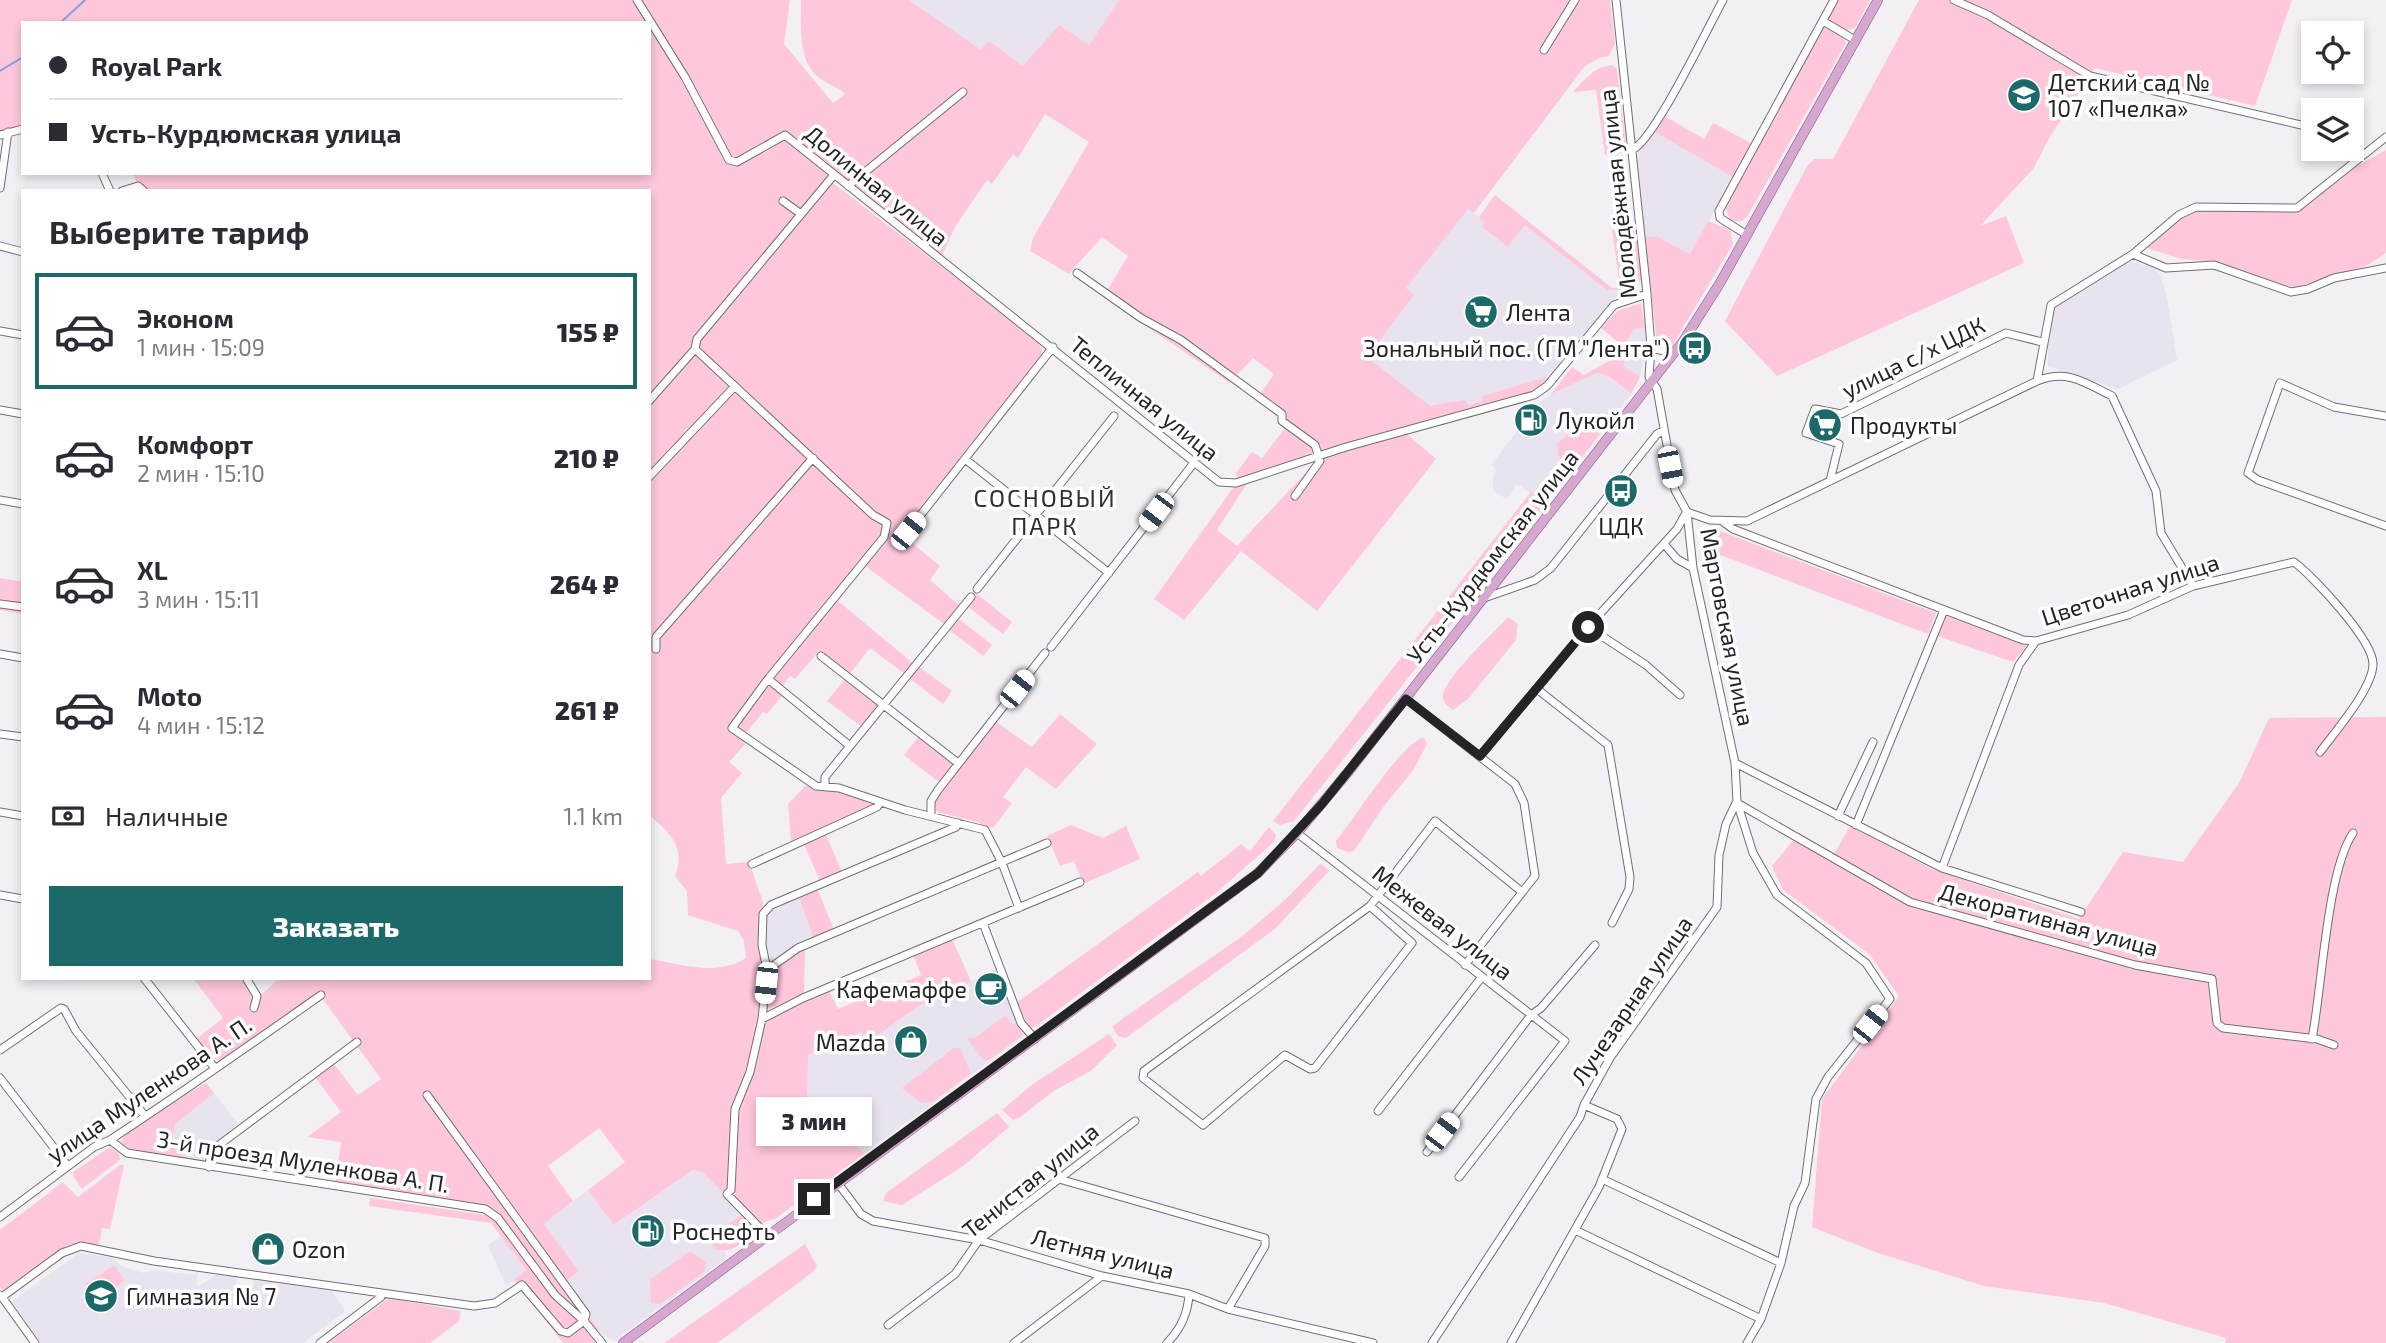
<!DOCTYPE html>
<html lang="ru">
<meta charset="utf-8">
<style>
:root{--surface:#fff;--page:#f7f7f7;--text:#2b2b33;--muted:#7c7c81;--line:#e1e1e2;--accent:#1b6968}
body{margin:0;font-family:"Exo 2",sans-serif;background:var(--page);color:var(--text);height:100vh;display:flex;flex-direction:column;font-size:26px;white-space:nowrap}
*{box-sizing:border-box;margin:0}
p{font-size:23px;color:var(--muted)}
.icon{flex:none;width:38px;height:38px;fill:none;stroke:currentColor;stroke-width:2;stroke-linecap:round;stroke-linejoin:round}
.map{position:relative;flex:1;overflow:hidden}
.panel{position:absolute;left:21px;top:189px;width:630px;height:791px;display:flex;flex-direction:column;background:var(--surface);border-radius:0px;box-shadow:0 4px 10px #0003}
.panel>*{flex:none}
.hud{position:absolute;left:21px;top:21px;width:630px;height:154px;border-radius:0px;box-shadow:0 4px 10px #0003;display:grid;align-content:center;height:154px;padding:0 28px;background:var(--surface)}
.fabs{position:absolute;left:2301px;top:21px;display:grid;gap:14px}
.fabs a{display:grid;place-items:center;width:63px;height:63px;border-radius:0px;background:var(--surface);box-shadow:0 4px 10px #0003;font-size:35px}
.end{position:absolute;width:32px;height:32px;margin:-16px;border:9px solid #242325;background:#fff;box-shadow:0 0 0 4px #fff}
.from{border-radius:50%}
.bubble{position:absolute;height:49px;border-radius:0px;background:var(--surface);box-shadow:0 4px 10px #0003;font-size:23px;font-weight:800;line-height:49px;text-align:center}
.car{position:absolute;width:21px;height:42px;margin:-21px -10px;border-radius:9px;box-shadow:0 0 5px 2px #0007;background:linear-gradient(#fff 24%,#345 0 40%,#fff 0 76%,#345 0 86%,#fff 0)}
.hud b{display:flex;align-items:center;gap:24px;height:66px;font-size:26px}
.hud b+b{border-top:2px solid var(--line)}
.hud i{width:18px;height:18px;background:var(--text)}
ul{padding:0;list-style:none}
li{display:flex;align-items:center;gap:21px;height:116px;margin:0 14px 10px;padding:0 14px;border:4px solid transparent;border-radius:0px}
li div{flex:1}
li b{display:block;font-size:26px}
li em{font-style:normal;font-weight:800}
li.on{border-color:var(--accent)}
li>.icon{width:63px;height:63px;stroke-width:1.5}
h2{padding:0 28px;font-size:32px;line-height:84px}
.pay{display:flex;align-items:center;gap:18px;height:77px;padding:0 28px;font-size:26px}
.pay p{margin-inline-start:auto}
.cta{display:flex;gap:14px;margin-top:auto;padding:14px 28px}
.cta a{flex:1;height:80px;border-radius:0px;background:var(--accent);color:#fff;font-size:28px;font-weight:800;line-height:80px;text-align:center}
.map>svg:first-child{display:block}
.built{fill:#e8e3ee}
.green{fill:#fec7dc}
.lines{fill:none;stroke-linecap:round;stroke-linejoin:round}
.stream{stroke:#83a2dd;stroke-width:2}
.minor-casing{stroke:#716f73;stroke-width:9}
.major-casing{stroke:#865480;stroke-width:10}
.minor{stroke:#fff;stroke-width:7}
.major{stroke:#d6a8d0;stroke-width:9}
.route{stroke:#242325;stroke-width:9}
.labels{text-anchor:middle;dominant-baseline:central;stroke-width:7;stroke-linejoin:round;paint-order:stroke}
.poi-label{font-size:23px;fill:#242325;stroke:#fff;text-anchor:start}
.street-label{font-size:23px;fill:#242325;stroke:#fff}
.neighbourhood-label{font-size:24px;letter-spacing:2px;fill:#2f2e31;stroke:#fff}
</style>
<div class="map">
<svg width="2386" height="1343" viewBox="0 0 2386 1343">
<rect width="100%" height="100%" fill="#f2f0f4"/>
<path class="built" d="M909,0H1119L1039,122V128Z
M1653,131L1733,177L1690,254L1656,236L1645,237L1635,158Z
M1495,195L1612,288H1620L1621,291L1544,384L1533,391L1426,416L1349,360L1468,208L1479,217Z
M2131,261L2152,268L2160,274L2167,297L2177,360L2118,389L2048,366V330L2057,303L2116,265Z
M1645,328L1646,350L1640,377L1625,367L1621,350L1634,329Z
M1597,373L1607,376L1631,394L1544,508L1542,500L1517,484L1506,499L1493,490V475L1497,470L1491,465L1519,429L1516,425L1526,412L1551,394Z
M798,896L814,939L771,960L765,945L767,911Z
M997,968L1025,1035L865,1153L861,1149L820,1146L807,1130L808,1055L821,1049L836,1048L862,1032L869,1041L939,993L942,996L962,981L966,984Z
M214,1093L240,1127L206,1151L204,1162L185,1158L184,1149L164,1146L174,1133V1125Z
M693,1170L702,1172L743,1214L708,1238L721,1251L726,1252V1259L615,1340L609,1339L601,1333L565,1281L579,1271L544,1224L588,1190L615,1225Z
M501,1236L526,1271L506,1286L488,1245Z
M79,1253L111,1257L123,1267L144,1273L153,1270L194,1275L198,1272L196,1284L199,1286L218,1274L237,1276L236,1285L253,1287L254,1279L330,1289L345,1311L303,1343H41L11,1302Z"/>
<path class="green" d="M0,0H790L784,44L833,103L845,94C837,87 829,85 821,79C797,63 801,25 801,0H909L981,50L989,41L1023,66L1059,25L1089,45L1119,0H1610L1615,44L1609,56L1599,58L1584,67L1474,213L1468,209L1406,288L1414,295L1367,357L1430,406L1465,400L1468,405L1483,401L1482,396L1547,377L1544,384L1519,398L1237,480L1236,473L1252,452L1262,458L1285,428L1277,421L1279,417L1256,401L1274,374L1253,358L1230,383L1103,297L1128,256L1102,237L1069,274L1030,251L1033,238L1089,142L1045,114L1018,158L1013,154L992,184L987,180L955,227L942,255L831,172L734,292L829,180L1037,340L1043,353L900,533L940,566L930,580L959,605L944,624L865,566L838,601L914,664L905,674L870,648L848,676L819,651L795,679L790,676L781,688L782,696L767,714L763,712L747,732L763,745L761,750L748,741L729,762L742,773L721,798L726,864L749,862L763,902L764,971L757,1028L730,1127L728,1187L722,1192L702,1172L693,1170L614,1225L588,1190L625,1162L599,1128L548,1166L573,1201L544,1224L579,1271L565,1282L601,1333L556,1292L486,1208L335,1185L341,1142L307,1137L341,1112L315,1077L334,1064L358,1095L381,1079L322,998L225,1064L222,1060L212,1059L196,1039L223,1018L193,978H244L252,991L261,995L280,978H649V959C683,964 715,977 746,958L744,941L738,931L688,915L687,891L675,876C686,847 670,833 649,815V191H140L133,173H649V23H23V126L0,132Z
M1837,0H1870L1855,28L1846,30L1828,19Z
M1919,0H2292L2255,106L2095,68L2051,135L2033,169L1980,226L2006,216L2024,263L1777,376L1725,321L1807,166L1814,159H1833Z
M1827,26L1843,36L1846,43L1747,217L1742,221H1731L1725,207L1822,28Z
M1612,65L1617,69L1627,152L1605,155L1596,90L1573,92C1585,79 1594,67 1612,65Z
M1663,115L1704,139L1713,123L1753,144L1733,177L1653,131Z
M2386,150V253L2366,266L2296,287L2269,283L2220,262L2181,259L2147,248L2189,210L2288,209L2311,199L2346,172Z
M1495,195L1612,288L1620,287L1612,230L1635,229L1642,279L1630,289L1607,290L1525,225L1508,247L1481,226L1484,222L1479,217Z
M1708,221L1730,230L1733,244L1672,346L1661,348L1657,343L1645,237L1656,236L1690,254Z
M1641,303L1645,328L1634,329L1621,350L1625,367L1640,377L1631,394L1608,376L1597,373L1551,394L1572,367L1584,375L1612,359L1620,344L1601,328L1617,311Z
M1573,429L1596,431L1600,435L1568,473L1558,455L1557,444Z
M1406,433L1436,459L1317,611L1241,551L1184,620L1154,599L1235,485L1246,481V485L1217,530L1237,546L1315,463L1314,459Z
M1531,492L1542,500L1544,508L1294,821L1280,825L1273,821Z
M1712,528L1936,613L1928,634L1702,548Z
M0,578L23,582V614L0,610Z
M977,594L1012,622L1003,634L967,606Z
M1946,616L2027,646L2013,662L1937,636Z
M1508,617L1518,624L1516,640L1468,699L1453,710C1448,707 1444,703 1443,698C1441,680 1495,632 1508,617Z
M958,618L992,645L983,656L948,629Z
M918,666L952,691L943,704L909,678Z
M844,680L878,706L862,727L827,701Z
M1060,714L1097,744L1056,789L1026,767L1003,797L1012,803L994,827L987,828L978,822L937,812L934,802L939,792L995,721L1032,747Z
M2386,717V1343H2225L2226,1338L2104,1303L1984,1286L1878,1253L1812,1227L1822,1099L1899,996L1869,954L1783,890L1772,866L1799,833L1834,854L1850,826L1932,869L2079,919L2123,852L2183,862L2239,783L2269,718Z
M920,735L950,757L953,764L940,783L904,755Z
M1424,738L1427,744L1414,769L1384,806L1354,851L1348,852L1337,848L1336,841C1352,822 1404,739 1424,738Z
M805,786L839,790L874,802V806L791,842L788,804Z
M1071,825L1103,838L1126,826L1140,859L1083,884L1074,861L1060,866L1047,836Z
M1269,827L1276,835L1274,842L1216,893L1035,1027L1030,1028L1016,1003L1198,872L1201,876L1241,844L1250,851Z
M825,833L842,872L820,881L803,842Z
M1321,863L1329,871L1276,928L1126,1038L1118,1036L1112,1027L1122,1019L1241,937L1285,900Z
M817,888L834,930L814,939L798,896Z
M952,939L971,981L966,984L962,981L942,996L938,993L869,1041L861,1032L836,1048L832,1047L822,1052L820,1049L808,1055L807,1130L820,1146C836,1136 851,1140 865,1153L775,1219L761,1223L737,1200L733,1189L739,1110L765,1021L829,991L838,1009L921,975L913,955Z
M805,948L804,996L766,1010L773,968Z
M1006,1015L1013,1025L1017,1023L1023,1035L987,1061L983,1060L967,1038H975Z
M1109,1034L1117,1045L1091,1071L1055,1090L1019,1118L1013,1120L1002,1110L1033,1084Z
M954,1048H960L971,1073L934,1101L921,1103L902,1088Z
M206,1083L214,1093L174,1125V1133L165,1145L184,1149L185,1158L132,1151L121,1142C125,1125 189,1093 206,1083Z
M997,1113L1009,1127L963,1166L902,1205L883,1201L886,1193Z
M110,1147L119,1153L120,1160L82,1189L73,1176V1172Z
M120,1165H124L110,1229L102,1228L99,1246L81,1243L68,1245L3,1291L0,1286V1230L63,1182L78,1197Z
M370,1198L491,1216L552,1296L585,1328L595,1343H563L514,1280L526,1270L491,1223L369,1206Z
M743,1214L755,1225V1232C742,1242 732,1255 715,1249L708,1238Z
M805,1244L817,1266L814,1271L723,1339L716,1343H664Z
M690,1251L706,1262L704,1272L660,1304L651,1303L650,1280Z
M114,1265L125,1281L97,1300L86,1284Z
M389,1298L461,1311L459,1321L430,1343H328Z"/>
<g class="lines">
<path class="stream" d="M60,23L85,0
M0,71L23,57"/>
<g class="minor-casing">
<path id="minor" d="M637,0L685,77L729,160L737,162L785,135L1219,482L1236,483L1346,447L1534,395L1547,386L1614,305L1647,294
M1616,0L1647,294L1651,348L1649,377L1657,389L1675,490L1687,512L1693,568L1735,763L1737,802L1753,853L1777,895L1866,963L1890,999L1828,1077L1816,1099L1805,1183L1794,1206L1781,1263L1761,1319L1747,1343
M1954,0L1988,15L2090,76L2314,128
M1823,21L1855,40
M1544,50L1575,0
M0,135L23,129
M2348,149L2357,160
M1632,150C1654,141 1708,27 1723,0
M102,173L110,191
M833,176L697,339L695,349L873,515L887,523L884,537L768,679L732,728L816,786L839,788L905,810L985,830L1002,863L1019,908
M848,186L963,92
M0,188L8,132
M122,191L138,186L144,191
M783,201L801,214
M1747,235L1720,218L1719,211L1834,0
M0,246L23,252
M2133,254L2179,215L2196,207L2297,208L2386,137
M1077,273L1141,318L1181,340L1282,414V421L1315,445L1320,461L1295,496
M0,331L23,335
M1651,348L1674,353
M2037,381C2067,369 2084,382 2112,396L2156,491L2161,533L2193,586
M649,401L695,349
M0,410L23,414
M2386,416L2334,407L2280,383L2248,473L2258,480L2386,526
M965,459L1109,573
M649,477L735,386
M1830,481L1839,444L1806,433L1815,409L1841,414L2006,333L2042,342
M0,500L23,504
M1687,512L1710,520L1747,521L2037,381L2051,305L2133,254L2166,268L2214,265L2291,292L2308,289L2334,278L2386,268
M1722,521L1733,529L2023,640L2036,641L2128,615L2193,586L2294,562C2313,576 2373,640 2373,664C2373,688 2335,732 2320,752
M908,531L1053,347
M1664,544L1677,559L1693,568
M977,589L1114,416
M1484,598L1535,580L1551,568L1657,434L1663,431
M0,604L23,607
M1588,627L1646,665L1680,695
M1051,647L1193,464
M656,649V637L813,458
M0,654L23,658
M821,656L958,763
M768,679L850,746
M1537,689L1608,745L1630,877L1629,889L1612,923
M1406,699L1515,784L1524,803L1535,876L1465,965
M0,734L23,737
M1480,756L1588,627L1677,529L1686,513
M1735,763L1942,868L2081,912
M825,785V777L971,597
M1737,803L1910,902L2135,965L2212,979L2217,1023L2223,1028L2317,1039L2334,1045
M0,812L23,816
M931,816V801L938,790L1045,653
M1838,816L1873,742
M1856,825L1944,610
M1297,833L1565,1041L1459,1177
M752,864L877,807L880,803
M1942,868L2019,665L2036,641
M0,895L23,899
M1370,906L1412,943L1315,1068L1310,1069L1285,1055L1203,1125L1143,1078L1144,1071Z
M1370,906L1435,821L1522,892
M983,923L1021,1023L1035,1039
M767,970L798,948L1047,843
M144,978L214,1067
M246,978L257,996L254,1008
M762,1019L803,998L1080,882
M2312,1039C2322,988 2327,871 2353,833
M0,1050L61,1008L64,1009L76,1031L145,1116
M0,1078L68,1166
M427,1095L586,1314L584,1321
M1378,1111L1481,978
M110,1140L127,1153L485,1209L498,1218L555,1295L584,1321L602,1343
M1427,1152L1531,1015L1541,1008L1595,945
M209,1167L211,1151L357,1042
M1059,1179L1265,1238V1246L1228,1309
M1602,1179L1781,1263
M837,1182L861,1214L873,1221L979,1240L1102,1276L1189,1294L1228,1309L1373,1343
M0,1217L94,1147L110,1140C182,1093 250,1045 321,995
M1575,1230L1761,1319
M767,1235L727,1194L731,1190L735,1109L750,1072L762,1019L767,970L762,945L763,914L771,905L956,827L958,823
M0,1295L2,1297L62,1253L81,1246L154,1261L474,1306L495,1303L522,1285L561,1331L568,1333L584,1321
M2,1297L35,1343
M888,1325L955,1274L979,1240L1135,1121
M320,1343L381,1297V1293
M1014,1343L1102,1276
M1167,1343C1180,1330 1188,1313 1189,1294
M1432,1343L1580,1117L1584,1105
M1511,1343L1599,1187L1622,1129L1617,1119L1584,1105L1610,1058L1717,907L1719,855L1726,824L1736,803"/>
</g>
<g class="major-casing">
<path id="major" d="M623,1343L1258,873L1297,833L1349,771L1684,340L1720,283L1878,0"/>
</g>
<use href="#minor" class="minor"/>
<use href="#major" class="major"/>
</g>
<g class="lines">
<path class="route" d="M814,1199L1258,873L1322,804L1406,699L1480,756L1588,627"/>
</g>
<defs>
<g id="school-disc" transform="scale(1.75)"><circle r="9.5" fill="#1b6968" stroke="#fff"/><path d="M0-5L7-2L0 1L-7-2ZM-4 1L0 2.5L4 1V4Q0 6-4 4Z" fill="#fff"/></g>
<g id="supermarket-disc" transform="scale(1.75)"><circle r="9.5" fill="#1b6968" stroke="#fff"/><path d="M-6-5.5h2.5l.6 2H6L4.5 2H-2.5L-4.4-4H-6ZM-1.5 3.2a1.3 1.3 0 1 0 .1 0ZM3 3.2a1.3 1.3 0 1 0 .1 0Z" fill="#fff"/></g>
<g id="bus-disc" transform="scale(1.75)"><circle r="9.5" fill="#1b6968" stroke="#fff"/><path d="M-5-6H5V4H4V6H2V4H-2V6H-4V4H-5ZM-3.5-4V0h7V-4ZM-3.5 1.2v1.5H-2V1.2ZM2 1.2v1.5H3.5V1.2Z" fill="#fff"/></g>
<g id="fuel-disc" transform="scale(1.75)"><circle r="9.5" fill="#1b6968" stroke="#fff"/><path d="M-5.5-6h7V0h2V4h1.3V-2.5L3-4.5l.8-.8L6-3V5H2.5V1h-1V6h-7ZM-4.2-4.7v3.2H.2V-4.7Z" fill="#fff"/></g>
<g id="cafe-disc" transform="scale(1.75)"><circle r="9.5" fill="#1b6968" stroke="#fff"/><path d="M-5.5-4.5H6V0H3Q3 3.5 0 3.5H-2.5Q-5.5 3.5-5.5 0ZM3-3.2v2h1.7v-2ZM-6 4.5H4V6H-6Z" fill="#fff"/></g>
<g id="shop-disc" transform="scale(1.75)"><circle r="9.5" fill="#1b6968" stroke="#fff"/><path d="M-5-2.5h2.3a2.7 3.5 0 0 1 5.4 0H5L5.5 6h-11ZM-1.5-2.5h3a1.5 2.3 0 0 0-3 0Z" fill="#fff"/></g>
</defs>
<g fill-rule="evenodd">
<use href="#school-disc" x="2024" y="95"/>
<use href="#supermarket-disc" x="1481" y="312"/>
<use href="#bus-disc" x="1695" y="348"/>
<use href="#fuel-disc" x="1531" y="420"/>
<use href="#supermarket-disc" x="1825" y="425"/>
<use href="#bus-disc" x="1621" y="491"/>
<use href="#cafe-disc" x="991" y="989"/>
<use href="#shop-disc" x="911" y="1042"/>
<use href="#fuel-disc" x="648" y="1231"/>
<use href="#shop-disc" x="268" y="1249"/>
<use href="#school-disc" x="101" y="1296"/>
</g>
<g class="labels">
<g class="poi-label">
<text x="2048" y="82">Детский сад №<tspan x="2048" dy="26">107 «Пчелка»</tspan></text>
<text x="1506" y="312">Лента</text>
<text x="1670" y="348" text-anchor="end">Зональный пос. (ГМ "Лента")</text>
<text x="1556" y="420">Лукойл</text>
<text x="1850" y="425">Продукты</text>
<text x="1621" y="526" text-anchor="middle">ЦДК</text>
<text x="967" y="989" text-anchor="end">Кафемаффе</text>
<text x="886" y="1042" text-anchor="end">Mazda</text>
<text x="672" y="1231">Роснефть</text>
<text x="292" y="1249">Ozon</text>
<text x="126" y="1296">Гимназия № 7</text>
</g>
<g class="street-label">
<text transform="translate(877 185) rotate(39)">Долинная улица</text>
<text transform="translate(1617 194) rotate(-96)">Молодёжная улица</text>
<text transform="translate(1913 357) rotate(-26)">улица с/х ЦДК</text>
<text transform="translate(1145 398) rotate(39)">Тепличная улица</text>
<text transform="translate(1492 556) rotate(-52)">Усть-Курдюмская улица</text>
<text transform="translate(2130 589) rotate(-18)">Цветочная улица</text>
<text transform="translate(1728 627) rotate(79)">Мартовская улица</text>
<text transform="translate(2049 919) rotate(15)">Декоративная улица</text>
<text transform="translate(1443 922) rotate(38)">Межевая улица</text>
<text transform="translate(1631 1000) rotate(-56)">Лучезарная улица</text>
<text transform="translate(149 1089) rotate(-34)">улица Муленкова А. П.</text>
<text transform="translate(303 1161) rotate(9)">3-й проезд Муленкова А. П.</text>
<text transform="translate(1030 1180) rotate(-39)">Тенистая улица</text>
<text transform="translate(1103 1253) rotate(14)">Летняя улица</text>
</g>
<g class="neighbourhood-label">
<text x="1045" y="497">СОСНОВЫЙ<tspan x="1045" dy="28">ПАРК</tspan></text>
</g>
</g>
</svg>
<div class="fabs">
<a><svg class="icon" aria-label="locate" viewBox="0 0 24 24"><circle cx="12" cy="12" r="6"/><path d="M12 2v4M12 18v4M2 12h4M18 12h4"/></svg></a>
<a><svg class="icon" aria-label="layers" viewBox="0 0 24 24"><path d="M12 4l9 5-9 5-9-5zM3 14l9 5 9-5"/></svg></a>
</div>
<i class="end from" style="left:1588px;top:627px"></i>
<i class="end" style="left:814px;top:1199px"></i>
<div class="bubble" style="left:756px;top:1097px;width:116px">3 мин</div>
<i class="car" style="left:1670px;top:467px;rotate:169deg"></i>
<i class="car" style="left:1156px;top:512px;rotate:217deg"></i>
<i class="car" style="left:908px;top:531px;rotate:39deg"></i>
<i class="car" style="left:1017px;top:689px;rotate:38deg"></i>
<i class="car" style="left:766px;top:983px;rotate:186deg"></i>
<i class="car" style="left:1870px;top:1024px;rotate:38deg"></i>
<i class="car" style="left:1442px;top:1132px;rotate:37deg"></i>
<div class="hud">
<b><i class="from"></i>Royal Park</b>
<b><i></i>Усть-Курдюмская улица</b>
</div>
<section class="panel">
<h2>Выберите тариф</h2>
<ul>
<li class="on"><svg class="icon" aria-label="car" viewBox="0 0 24 24"><path d="M5 17H2v-5l4-1 3-4h7l3 4 3 1v5h-3M9 17h6M6 11h13"/><circle cx="7" cy="17" r="2"/><circle cx="17" cy="17" r="2"/></svg><div><b>Эконом</b><p>1 мин · 15:09</p></div><em>155 ₽</em></li>
<li><svg class="icon" aria-label="car" viewBox="0 0 24 24"><path d="M5 17H2v-5l4-1 3-4h7l3 4 3 1v5h-3M9 17h6M6 11h13"/><circle cx="7" cy="17" r="2"/><circle cx="17" cy="17" r="2"/></svg><div><b>Комфорт</b><p>2 мин · 15:10</p></div><em>210 ₽</em></li>
<li><svg class="icon" aria-label="car" viewBox="0 0 24 24"><path d="M5 17H2v-5l4-1 3-4h7l3 4 3 1v5h-3M9 17h6M6 11h13"/><circle cx="7" cy="17" r="2"/><circle cx="17" cy="17" r="2"/></svg><div><b>XL</b><p>3 мин · 15:11</p></div><em>264 ₽</em></li>
<li><svg class="icon" aria-label="car" viewBox="0 0 24 24"><path d="M5 17H2v-5l4-1 3-4h7l3 4 3 1v5h-3M9 17h6M6 11h13"/><circle cx="7" cy="17" r="2"/><circle cx="17" cy="17" r="2"/></svg><div><b>Moto</b><p>4 мин · 15:12</p></div><em>261 ₽</em></li>
</ul>
<div class="pay"><svg class="icon" aria-label="cash" viewBox="0 0 24 24"><path d="M3 7h18v10H3z"/><circle cx="12" cy="12" r="2"/></svg>Наличные<p>1.1 km</p></div>
<div class="cta"><a>Заказать</a></div>
</section>
</div>
